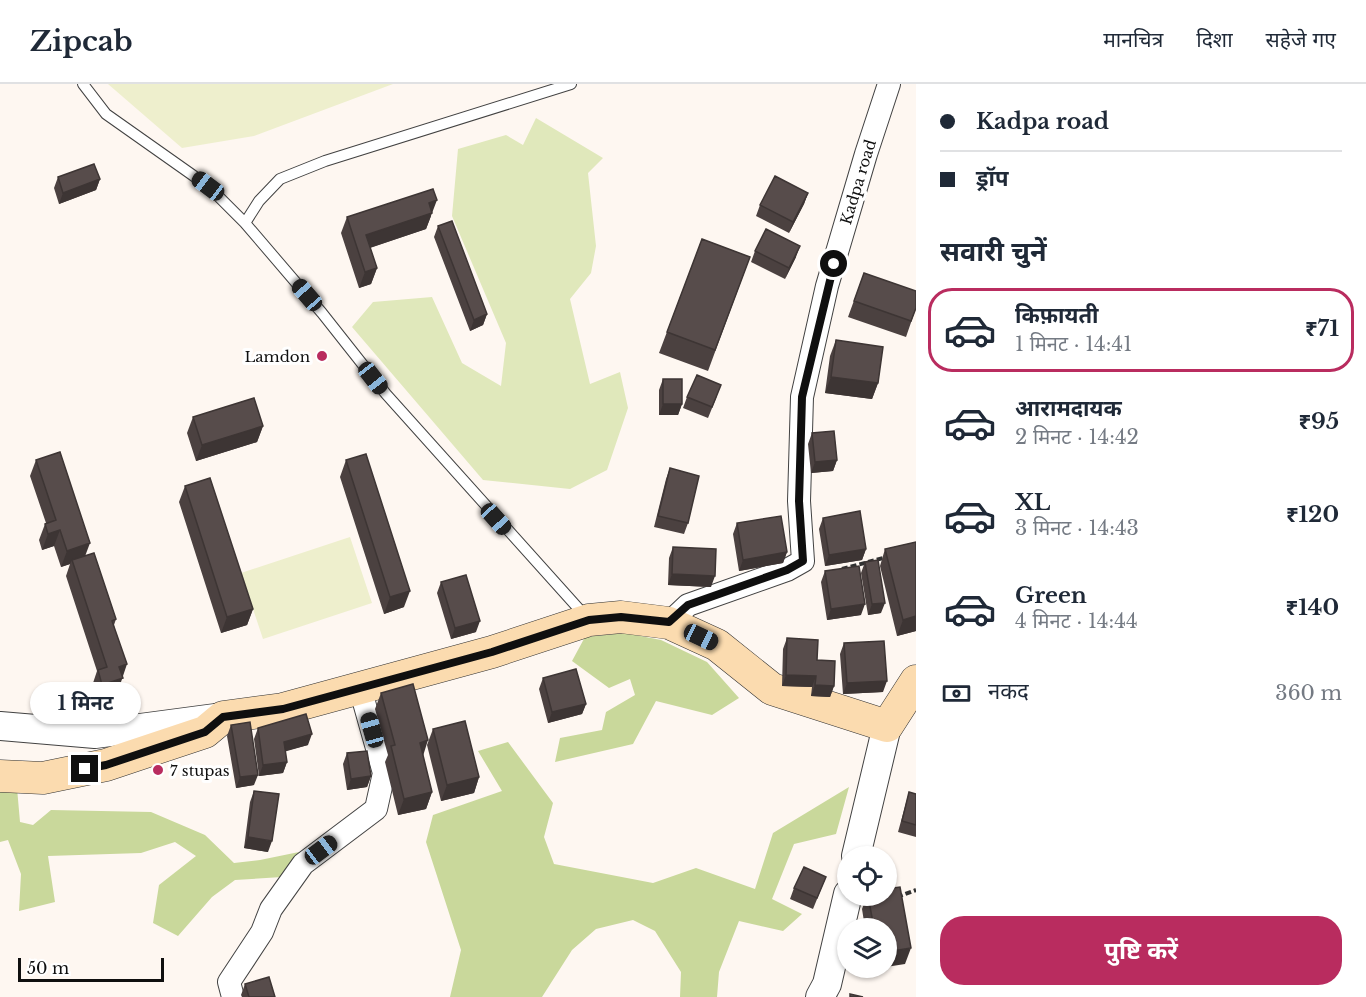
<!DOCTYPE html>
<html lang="hi">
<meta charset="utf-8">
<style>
:root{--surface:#fff;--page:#f6f6f7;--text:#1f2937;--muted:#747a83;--line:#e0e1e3;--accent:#b92c5f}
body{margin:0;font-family:"Libre Baskerville","Noto Sans Devanagari",serif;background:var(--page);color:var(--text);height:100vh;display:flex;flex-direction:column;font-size:22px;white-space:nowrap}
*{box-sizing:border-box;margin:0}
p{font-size:20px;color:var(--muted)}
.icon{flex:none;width:33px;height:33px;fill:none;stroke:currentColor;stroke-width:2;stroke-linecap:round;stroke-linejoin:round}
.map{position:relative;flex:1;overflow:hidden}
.details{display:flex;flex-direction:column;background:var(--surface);width:450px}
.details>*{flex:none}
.guide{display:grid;align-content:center;height:132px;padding:0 24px;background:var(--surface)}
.tools{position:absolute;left:837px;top:762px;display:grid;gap:12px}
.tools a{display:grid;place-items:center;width:60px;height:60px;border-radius:50%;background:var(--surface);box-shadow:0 2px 4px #0004;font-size:30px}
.scale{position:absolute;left:18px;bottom:15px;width:146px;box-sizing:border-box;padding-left:6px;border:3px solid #0f0f0f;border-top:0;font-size:16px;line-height:21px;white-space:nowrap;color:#0f0f0f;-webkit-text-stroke:4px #fff;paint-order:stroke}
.end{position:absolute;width:27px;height:27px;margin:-14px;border:8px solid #0f0f0f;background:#fff;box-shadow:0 0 0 3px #fff}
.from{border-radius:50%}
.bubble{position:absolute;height:42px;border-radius:21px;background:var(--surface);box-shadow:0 2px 4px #0004;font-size:20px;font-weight:700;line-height:42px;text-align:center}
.car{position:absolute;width:18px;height:36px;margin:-18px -9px;border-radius:8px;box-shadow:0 0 4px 2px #0007;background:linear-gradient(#222 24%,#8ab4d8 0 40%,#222 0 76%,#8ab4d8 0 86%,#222 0)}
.guide b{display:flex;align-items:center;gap:21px;height:57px;font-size:22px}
.guide b+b{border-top:2px solid var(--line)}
.guide i{width:15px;height:15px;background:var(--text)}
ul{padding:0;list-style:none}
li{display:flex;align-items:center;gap:18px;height:84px;margin:0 12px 9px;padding:0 12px;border:3px solid transparent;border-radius:24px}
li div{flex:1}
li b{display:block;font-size:22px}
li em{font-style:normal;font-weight:700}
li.on{border-color:var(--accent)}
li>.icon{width:54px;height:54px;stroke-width:1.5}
h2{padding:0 24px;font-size:27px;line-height:72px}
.pay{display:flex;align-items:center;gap:15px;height:66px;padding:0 24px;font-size:22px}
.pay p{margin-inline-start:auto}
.primary-button{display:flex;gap:12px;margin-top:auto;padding:12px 24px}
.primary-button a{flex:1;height:69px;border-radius:24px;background:var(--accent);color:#fff;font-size:24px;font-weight:700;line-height:69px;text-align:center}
header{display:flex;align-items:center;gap:36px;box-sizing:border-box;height:84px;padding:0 30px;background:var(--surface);border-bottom:2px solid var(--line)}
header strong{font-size:28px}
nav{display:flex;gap:33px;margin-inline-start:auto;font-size:21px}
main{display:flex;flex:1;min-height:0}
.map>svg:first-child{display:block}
.green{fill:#e0e8bb}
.forest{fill:#c9d89b}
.pitch{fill:#eeefcd}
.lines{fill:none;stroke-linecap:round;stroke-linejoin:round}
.service-casing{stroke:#424242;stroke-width:12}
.minor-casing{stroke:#424242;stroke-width:24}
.tertiary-casing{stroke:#424242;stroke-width:30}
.secondary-casing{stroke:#313131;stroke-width:33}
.path{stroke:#313131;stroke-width:4;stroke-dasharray:6 3;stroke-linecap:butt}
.service{stroke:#fff;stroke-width:10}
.minor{stroke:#fff;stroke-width:22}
.tertiary{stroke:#fff;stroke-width:28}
.secondary{stroke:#fbdbaf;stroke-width:32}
.wall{fill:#4b4140}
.shaded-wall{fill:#3d3534}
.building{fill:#574c4b;stroke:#3d3534;stroke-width:1.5}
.route{stroke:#0f0f0f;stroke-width:8}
.poi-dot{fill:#b92c5f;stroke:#fff;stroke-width:2}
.labels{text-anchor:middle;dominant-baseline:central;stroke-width:6;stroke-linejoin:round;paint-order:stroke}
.street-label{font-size:15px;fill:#0f0f0f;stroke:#fff}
.poi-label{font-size:15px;fill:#0f0f0f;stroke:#fff;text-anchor:end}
</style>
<header>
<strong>Zipcab</strong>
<nav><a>मानचित्र</a><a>दिशा</a><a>सहेजे गए</a></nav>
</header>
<main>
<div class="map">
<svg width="916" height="913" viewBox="0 0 916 913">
<rect width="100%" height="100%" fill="#fef7f1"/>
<path class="green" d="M536,34L603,74L588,89L596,162L591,189L570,215L590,300L620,288L628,324L607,386L570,405L483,396L352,243L373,218L432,213L462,279L501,302L506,259L452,132L458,65L506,51L523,61Z"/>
<path class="forest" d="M625,549L661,556L707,578L739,614L712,631L656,617L633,660L555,678L560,654L602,646L606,628L635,611L630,595L609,604L572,577L585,553Z
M508,658L553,719L544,753L554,780L653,799L696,784L755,805L773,749L849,703L836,750L794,760L772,815L802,830L783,847L739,837L719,888L717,913H680L681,888L655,847L633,836L596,845L572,866L542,913H450L461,866L426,758L433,731L502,707L478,667Z
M0,703L17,704L20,738L33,741L51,726L151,728L205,751L234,779L260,776L299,768L282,793L235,796L212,813L178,852L153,839L159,801L196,772L175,758L141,769L48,772L55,818L19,827L21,790L8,756L0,758Z"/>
<path class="pitch" d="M108,0H393L254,52L182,64Z
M350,453L372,519L263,555L241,489Z"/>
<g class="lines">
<g class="service-casing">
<path id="service" d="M83,0L106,30L208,102L245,139L322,229L386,310L587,534
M245,139L259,117L280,95L325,77L571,0"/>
</g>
<g class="minor-casing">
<path id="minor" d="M669,539L688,521L787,486L803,477L799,417L802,313L827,202L866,70L889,0
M233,913L229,898L262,848L271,825L303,780L376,725L384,689L360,604"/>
</g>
<g class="tertiary-casing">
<path id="tertiary" d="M0,642L95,650L223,633
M856,772L887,642
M820,913L827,900L848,810"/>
</g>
<g class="secondary-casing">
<path id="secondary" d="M0,692L43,694L106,681L205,648L223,633L283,625L492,568L589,536L621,533L669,539L717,561L772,605L887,642L916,597"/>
</g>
<path class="path" d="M842,485L887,473
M897,813L916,806"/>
<use href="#service" class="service"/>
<use href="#minor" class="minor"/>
<use href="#tertiary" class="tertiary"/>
<use href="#secondary" class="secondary"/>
</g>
<path class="wall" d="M58,93L100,95L96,106L59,120L54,104Z
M808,109L804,120L789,149L756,132L760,121Z
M431,132L426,145L370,164L377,184L371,200L359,204L341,149L347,133Z
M438,142L487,230L483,241L470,247L434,153Z
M702,155L750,173L708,287L659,269Z
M755,167L796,173L785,195L751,178Z
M864,189L916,224L906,253L848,233Z
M836,256L878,299L872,315L825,309L830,272Z
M663,295L682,320L678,331H659V306Z
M717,312L708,334L683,324L687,313Z
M193,333L263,342L257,358L196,377L187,349Z
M812,349L837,376L833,387L811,389L808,360Z
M36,376L86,472L116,535L114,541L122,592L117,610L97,617L92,602L97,587L66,492L70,480L61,483L54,462L42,466L39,456L45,440L46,439L30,392Z
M346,376L404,523L384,530L340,393Z
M670,384L688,439L684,450L654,443L666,395Z
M185,402L253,525L247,541L221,549L179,418Z
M823,434L866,465L862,476L825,482L819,445Z
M737,439L787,468L783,479L739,487L733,450Z
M916,458V547L897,552L880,482L885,465Z
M673,463L711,503L668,501L669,474Z
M865,478L881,529L868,531L861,489Z
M825,487L861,531L827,536L821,498Z
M441,498L476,548L451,555L437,509Z
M787,554L817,576L834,602L830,613L811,612L812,603L782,602L783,565Z
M844,559L883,608L843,610L840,570Z
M543,594L586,620L582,630L548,639L539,605Z
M381,609L423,671L432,708L426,725L398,731L385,678L388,671L375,625Z
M231,641L254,701L236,704L227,652Z
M258,644L308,661L285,667L287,678L283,689L259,692L254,655Z
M433,645L479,693L474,709L441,717L427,661Z
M347,669L371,692L367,703L347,706L343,680Z
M254,707L268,768L244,764L250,718Z
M909,708L916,710V753L898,748Z
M826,793L813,825L790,815L794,804Z
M867,812H886L905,880L886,844H865L862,825Z
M245,900L275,913H242L241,911Z"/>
<path class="shaded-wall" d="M100,95L96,106L59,120L63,109Z
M808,109L804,120L789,149L793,138Z
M437,116L426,145L360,167L366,151L429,119Z
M800,162L796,173L785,195L789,184Z
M377,184L371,200L359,204L365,188Z
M487,230L483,241L470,247L474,236Z
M831,293L878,299L872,315L825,309Z
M663,320H682L678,331H659Z
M263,342L257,358L196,377L202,361Z
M837,376L833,387L811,389L815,378Z
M60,446L54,462L42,466L48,450Z
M90,459L84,475L72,476L70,480L61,483L67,467Z
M866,465L862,476L825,482L829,471Z
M787,468L783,479L739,487L743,476Z
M672,490L715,492L711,503L668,501Z
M410,507L404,523L384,530L390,513Z
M885,519L881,529L868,531L872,520Z
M865,520L861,531L827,536L831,525Z
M253,525L247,541L221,549L227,533Z
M916,532V547L897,552L903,536Z
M480,537L476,548L451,555L455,544Z
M127,580L117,610L97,617L102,601L119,583Z
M786,591L816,592L812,603L782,602Z
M887,597L883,608L843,610L847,599Z
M815,601L834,602L830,613L811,612Z
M586,620L582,630L548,639L552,628Z
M312,650L308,661L280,669L284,658Z
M428,656L423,672L420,659Z
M287,678L283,689L259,692L263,681Z
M258,691L254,701L236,704L240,693Z
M371,692L367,703L347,706L351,695Z
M479,693L474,709L441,717L447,701Z
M432,708L426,725L398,731L404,715Z
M248,753L272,757L268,768L244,764Z
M911,864L905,880L886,883V868Z
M873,884H884L872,886Z"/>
<path class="building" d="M94,80L100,95L63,109L58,93Z
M775,92L808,109L793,138L760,121Z
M433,105L437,116L429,119L432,129L366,151L377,184L365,188L347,133Z
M452,137L487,230L474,236L438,142Z
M766,145L800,162L789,184L755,167Z
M702,155L750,173L715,266L667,248Z
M864,189L916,207V224L911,237L854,217Z
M836,256L883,263L878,299L831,293Z
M697,291L721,301L712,323L687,313Z
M663,295H682V320H663Z
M254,314L263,342L202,361L193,333Z
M834,347L837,376L815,378L812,349Z
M60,368L90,459L67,467L60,446L48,450L45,440L56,436L36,376Z
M366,370L410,507L390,513L346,376Z
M670,384L699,392L688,439L658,432Z
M210,394L253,525L227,533L185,402Z
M860,427L866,465L829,471L823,434Z
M781,432L787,468L743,476L737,439Z
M916,458V532L903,536L885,465Z
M673,463L716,465L715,492L672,490Z
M94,469L116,535L112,537L127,580L119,583L123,594L102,601L98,586L107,583L72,476Z
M878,476L885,519L872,520L865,478Z
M859,482L865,520L831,525L825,487Z
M466,491L480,537L455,544L441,498Z
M787,554L818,556L817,576L835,577L834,602L815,601L816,592L786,591Z
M884,557L887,597L847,599L844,559Z
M576,585L586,620L552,628L543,594Z
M413,600L428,656L420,659L432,708L404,715L391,662L395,661L381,609Z
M306,630L312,650L284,658L287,678L263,681L258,644Z
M465,637L479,693L447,701L433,645Z
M250,638L258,691L240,693L231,641Z
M367,667L371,692L351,695L347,669Z
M254,707L279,710L272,757L248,753Z
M909,708L916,710V741L902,737Z
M804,783L826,793L817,814L794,804Z
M900,803L911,864L886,868V844H874L868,812H886V805Z
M269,893L275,913H249L245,900Z
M850,910L863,913H850Z"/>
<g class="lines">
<path class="route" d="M85,685L106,681L205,648L223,633L283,625L492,568L589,536L621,533L669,538L688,521L787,486L803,477L799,417L802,313L834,180"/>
</g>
<g class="poi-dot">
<circle cx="322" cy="272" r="6"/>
<circle cx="158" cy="686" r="6"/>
</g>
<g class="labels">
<g class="street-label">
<text transform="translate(858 98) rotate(-73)">Kadpa road</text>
</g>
<g class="poi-label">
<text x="310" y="272">Lamdon</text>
<text x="170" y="686" text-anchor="start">7 stupas</text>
</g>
</g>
</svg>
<div class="tools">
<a><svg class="icon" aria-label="locate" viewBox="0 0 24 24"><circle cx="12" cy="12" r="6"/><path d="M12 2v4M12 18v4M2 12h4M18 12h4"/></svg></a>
<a><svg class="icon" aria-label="layers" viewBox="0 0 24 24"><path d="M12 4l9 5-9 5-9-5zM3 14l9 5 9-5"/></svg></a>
</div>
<div class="scale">50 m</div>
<i class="end from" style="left:834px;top:180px"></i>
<i class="end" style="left:85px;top:685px"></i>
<div class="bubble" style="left:30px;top:598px;width:111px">1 मिनट</div>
<i class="car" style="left:208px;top:102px;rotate:307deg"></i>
<i class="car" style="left:307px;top:211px;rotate:319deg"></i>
<i class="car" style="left:373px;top:294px;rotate:142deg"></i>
<i class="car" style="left:496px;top:435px;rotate:138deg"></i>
<i class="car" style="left:701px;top:553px;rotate:115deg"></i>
<i class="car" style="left:372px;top:646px;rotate:344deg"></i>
<i class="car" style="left:321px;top:766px;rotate:53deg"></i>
</div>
<section class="details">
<div class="guide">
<b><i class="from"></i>Kadpa road</b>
<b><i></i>ड्रॉप</b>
</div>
<h2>सवारी चुनें</h2>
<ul>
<li class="on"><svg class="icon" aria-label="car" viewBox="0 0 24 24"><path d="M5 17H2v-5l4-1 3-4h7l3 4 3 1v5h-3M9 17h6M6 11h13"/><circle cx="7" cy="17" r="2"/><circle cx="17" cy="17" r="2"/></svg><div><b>किफ़ायती</b><p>1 मिनट · 14:41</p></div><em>₹71</em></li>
<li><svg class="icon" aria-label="car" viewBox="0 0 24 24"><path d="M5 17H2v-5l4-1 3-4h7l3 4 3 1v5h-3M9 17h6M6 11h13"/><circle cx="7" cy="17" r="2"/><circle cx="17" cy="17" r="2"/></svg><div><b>आरामदायक</b><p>2 मिनट · 14:42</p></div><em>₹95</em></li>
<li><svg class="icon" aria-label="car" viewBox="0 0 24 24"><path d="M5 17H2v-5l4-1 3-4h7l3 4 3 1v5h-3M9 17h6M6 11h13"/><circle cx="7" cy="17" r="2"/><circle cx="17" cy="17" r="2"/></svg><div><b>XL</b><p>3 मिनट · 14:43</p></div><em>₹120</em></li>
<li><svg class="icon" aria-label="car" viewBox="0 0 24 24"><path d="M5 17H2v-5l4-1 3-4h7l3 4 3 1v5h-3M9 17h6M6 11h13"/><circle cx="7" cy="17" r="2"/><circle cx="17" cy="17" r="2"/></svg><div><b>Green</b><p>4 मिनट · 14:44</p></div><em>₹140</em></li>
</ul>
<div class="pay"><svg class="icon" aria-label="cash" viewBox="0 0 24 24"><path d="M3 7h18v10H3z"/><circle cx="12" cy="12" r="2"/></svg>नकद<p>360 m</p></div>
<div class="primary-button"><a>पुष्टि करें</a></div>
</section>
</main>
